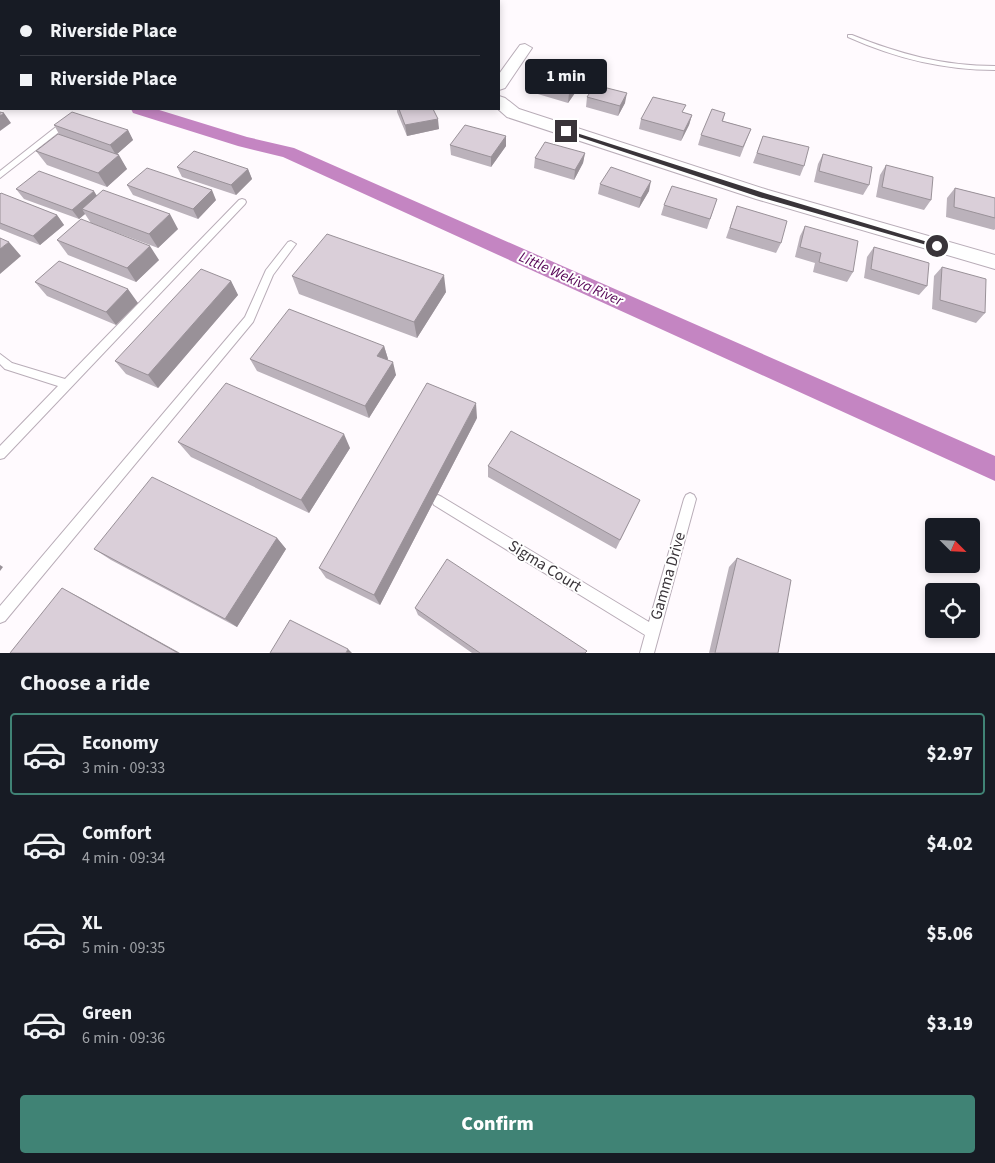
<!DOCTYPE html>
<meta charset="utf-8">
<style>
:root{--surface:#171b24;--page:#242831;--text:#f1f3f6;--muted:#9ea1a6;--line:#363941;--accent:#408375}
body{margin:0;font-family:"Source Sans 3",sans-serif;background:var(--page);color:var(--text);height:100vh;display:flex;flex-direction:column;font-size:19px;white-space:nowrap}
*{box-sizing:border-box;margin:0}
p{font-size:16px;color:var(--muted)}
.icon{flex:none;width:28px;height:28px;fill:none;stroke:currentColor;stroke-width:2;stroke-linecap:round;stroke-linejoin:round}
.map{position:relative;height:653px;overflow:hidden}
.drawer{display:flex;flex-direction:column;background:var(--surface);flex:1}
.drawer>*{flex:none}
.hud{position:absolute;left:0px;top:0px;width:500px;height:110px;box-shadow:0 2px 8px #0003;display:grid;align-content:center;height:110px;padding:0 20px;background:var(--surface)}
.needle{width:32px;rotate:114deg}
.tools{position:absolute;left:925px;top:518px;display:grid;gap:10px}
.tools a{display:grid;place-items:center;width:55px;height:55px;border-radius:5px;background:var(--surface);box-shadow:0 2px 8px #0003;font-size:25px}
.end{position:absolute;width:22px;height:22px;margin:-11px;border:6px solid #393439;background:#fff;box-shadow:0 0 0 2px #fff}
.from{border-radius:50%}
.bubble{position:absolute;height:35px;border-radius:5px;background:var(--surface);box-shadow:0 2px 8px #0003;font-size:16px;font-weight:800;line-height:35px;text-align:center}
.hud b{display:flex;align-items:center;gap:18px;height:48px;font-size:19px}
.hud b+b{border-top:1px solid var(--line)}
.hud i{width:12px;height:12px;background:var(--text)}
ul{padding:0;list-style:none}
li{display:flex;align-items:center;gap:15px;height:82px;margin:0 10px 8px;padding:0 10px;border:2px solid transparent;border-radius:5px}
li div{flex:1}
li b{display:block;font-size:19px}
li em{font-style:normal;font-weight:800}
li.active{border-color:var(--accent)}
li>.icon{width:45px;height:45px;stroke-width:1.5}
h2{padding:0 20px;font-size:22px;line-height:60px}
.primary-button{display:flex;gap:10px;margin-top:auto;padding:10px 20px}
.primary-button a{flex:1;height:58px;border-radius:5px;background:var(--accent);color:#fff;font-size:20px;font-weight:800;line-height:58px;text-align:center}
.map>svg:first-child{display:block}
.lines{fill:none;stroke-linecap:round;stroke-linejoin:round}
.canal{fill:#c485c2;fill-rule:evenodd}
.service-casing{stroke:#b9adb8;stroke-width:2}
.minor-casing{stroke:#b9adb8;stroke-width:2}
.service{fill:#fff;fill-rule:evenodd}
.minor{fill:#fff;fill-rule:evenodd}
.wall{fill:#bbb2bb}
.shaded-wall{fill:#999198}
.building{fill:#dacfd9;stroke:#999198}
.route{fill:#393439}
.labels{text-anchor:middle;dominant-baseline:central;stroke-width:4;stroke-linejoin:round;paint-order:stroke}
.water-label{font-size:15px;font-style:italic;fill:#550455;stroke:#fff}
.near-street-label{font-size:16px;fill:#393439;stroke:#fff}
</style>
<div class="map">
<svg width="995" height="653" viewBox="0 0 995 653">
<rect width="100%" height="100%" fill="#fffafe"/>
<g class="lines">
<path class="canal" d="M0,65H1V76H0Z
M131,109H156L247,137L294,148L995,456V481L283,157L238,146L133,113Z"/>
<g class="service-casing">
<path id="service" d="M848,35H852C899,54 944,66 995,66V70C943,70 895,58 848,37Z
M61,123H67L68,125L0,178V171Z
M242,199L245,200L246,202L245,204L4,458L0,459V446L58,386L5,369L0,364V354L12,363L65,379L239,200Z
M291,241L296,244L273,275L253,322L5,621L0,623V606L245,317L266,270L288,242Z
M690,493L694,495L696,499L654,653H640L645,635L434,505L432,501L434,497L438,495L442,497L649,622L684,499L686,495Z"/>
</g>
<g class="minor-casing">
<path id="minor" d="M274,0H292L293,1H275Z
M525,44L532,48L505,88L499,90V74L520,45Z
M499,96L505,98L519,109L768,190L995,255V269L756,199L507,117L498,109Z"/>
</g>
<use href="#service" class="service"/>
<use href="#minor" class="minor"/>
</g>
<path class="wall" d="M8,0H65L63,1H6Z
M131,0H186L185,1H129Z
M372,0H410L409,1H372Z
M556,70H585L584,80L568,103L531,92L532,82Z
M587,97L625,103L618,116L586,107Z
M397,109H433L439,129L407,136L397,112Z
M684,113L692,115L689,125L681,141L639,129L641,119Z
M725,113L723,121L751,129L740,157L698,145L701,135Z
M54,125L128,130L133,140L117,154L127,169L107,187L47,165L36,151L59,134Z
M506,136V146L491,167L451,155L450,145Z
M763,136L804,166L800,176L753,163Z
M585,153L583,163L574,180L534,168L535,158Z
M823,154L869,185L863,195L814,182L818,164Z
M886,165L931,200L924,210L876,197L880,175Z
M177,167L248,169L252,179L236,195L182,177Z
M600,184L649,191L639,208L598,194Z
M127,185L216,200L198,219L133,195Z
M955,188L995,198V229L994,230L946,217L947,198Z
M16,189L97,195L178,229L158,248L91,223L85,214L79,219L24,199Z
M0,194L57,215L64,225L40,245L0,229Z
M717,199L707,229L661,215L664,205Z
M737,206L781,243L776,253L726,238Z
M805,226L853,272L847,282L813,272L815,263L795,257L800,236Z
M57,240L159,260L136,282L68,255Z
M874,247L927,286L919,295L864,278L867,257Z
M942,267L985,313L976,323L932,309L934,276Z
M292,276L446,292L417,338L299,294Z
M231,281L238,295L158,388L126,374L115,361Z
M35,282L138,303L116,325L47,296Z
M384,346L388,359L387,360L396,375L369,418L257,371L250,359Z
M477,418L380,605L326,578L319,568Z
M178,442L350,448L309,513L191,457Z
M488,466L640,500L616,549L488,477Z
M277,538L286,549L237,627L111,560L94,549Z
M737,558L778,653H709L729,567Z
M415,608L585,653H472L418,615Z"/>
<path class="shaded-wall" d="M55,0H65L63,1H55Z
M169,0H186L185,1H170Z
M399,0H410L409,1H398Z
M585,70L584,80L568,103L569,93Z
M627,93L625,103L618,116L620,106Z
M4,113L11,123L0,131V116Z
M692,115L689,125L681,141L684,131Z
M438,119L439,129L407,136L405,125Z
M128,130L133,140L116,155L110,145Z
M506,136V146L491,167V157Z
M585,153L583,163L574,180L575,170Z
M119,155L127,169L107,187L98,173Z
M248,169L252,179L236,195L231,185Z
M651,181L649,191L639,208L641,198Z
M212,190L216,200L198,219L193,209Z
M94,191L100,201L82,209L85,214L79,219L72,210Z
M170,214L178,229L158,248L149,234Z
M57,215L64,225L40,245L33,236Z
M9,242L21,256L0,274V249Z
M150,246L159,260L136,282L127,268Z
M444,275L446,292L417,338L414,322Z
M231,281L238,295L158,388L148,375Z
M128,289L138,303L116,325L106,312Z
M384,346L388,359L381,369L377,356Z
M393,362L396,375L369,418L365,406Z
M476,403L477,418L380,605L374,595Z
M344,434L350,448L309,513L301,500Z
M277,538L286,549L237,627L225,619Z
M0,565L3,567L0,571Z
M62,588L81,598L180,653H178Z
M348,649L352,653H346Z"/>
<path class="building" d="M8,0H41L39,1H6Z
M131,0H147L152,1H129Z
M237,0H260L265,1H235Z
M561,64L585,70L569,93L532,82L544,67L556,70Z
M595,85L627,93L620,106L587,97Z
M653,97L686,105L682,112L692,115L684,131L641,119Z
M399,109H433L438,119L405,125Z
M712,109L725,113L722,121L751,129L743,147L701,135Z
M0,112L4,113L0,116Z
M72,112L128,130L110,145L54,125Z
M465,125L506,136L491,157L450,145Z
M58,134L119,155L98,173L36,151Z
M763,136L809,147L804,166L757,153Z
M545,142L585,153L575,170L535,158Z
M194,151L248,169L231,185L177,167Z
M823,154L872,167L869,185L819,171Z
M886,165L933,177L931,200L882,187Z
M611,167L651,181L641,198L600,184Z
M147,168L212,190L193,209L127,185Z
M39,171L94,191L72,210L16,189Z
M672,186L717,199L710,219L664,205Z
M955,188L995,198V218L954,207Z
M103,190L170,214L149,234L82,209Z
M1,193L57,215L33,236L0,223V194Z
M737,206L787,221L781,243L730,228Z
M81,219L150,246L127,268L57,240Z
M805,226L858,241L853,272L819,262L821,253L800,247Z
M327,234L444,275L414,322L292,276Z
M0,238L9,242L0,249Z
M874,247L929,263L927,286L871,269Z
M59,261L128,289L106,312L35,282Z
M942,267L986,279L985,313L940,300Z
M201,269L231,281L148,375L115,361Z
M289,309L384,346L377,356L393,362L365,406L250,359Z
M226,383L344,434L301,500L178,442Z
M427,383L476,403L374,595L319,568Z
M511,431L640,500L620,540L488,466Z
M152,477L277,538L225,619L94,549Z
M737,558L791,580L778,653H715Z
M447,559L587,651L585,653H480L415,608Z
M62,588L178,653H10Z
M290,620L348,649L346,653H270Z"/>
<path class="route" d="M564,129L764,193L941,246L937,248L759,197L564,132Z"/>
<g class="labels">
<g class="water-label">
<text transform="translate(571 279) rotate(24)">Little Wekiva River</text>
</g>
<g class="near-street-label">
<text transform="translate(545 566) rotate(32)">Sigma Court</text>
<text transform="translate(668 576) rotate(-74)">Gamma Drive</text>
</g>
</g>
</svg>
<div class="tools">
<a><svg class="needle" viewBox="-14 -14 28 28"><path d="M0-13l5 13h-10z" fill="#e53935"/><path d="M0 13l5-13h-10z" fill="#9ea1a6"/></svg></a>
<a><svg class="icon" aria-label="locate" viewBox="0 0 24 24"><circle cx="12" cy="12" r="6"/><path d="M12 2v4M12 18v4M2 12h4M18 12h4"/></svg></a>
</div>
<i class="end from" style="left:937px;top:246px"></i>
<i class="end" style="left:566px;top:131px"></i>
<div class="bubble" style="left:525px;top:59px;width:82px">1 min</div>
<div class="hud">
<b><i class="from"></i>Riverside Place</b>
<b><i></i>Riverside Place</b>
</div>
</div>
<section class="drawer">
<h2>Choose a ride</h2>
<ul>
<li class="active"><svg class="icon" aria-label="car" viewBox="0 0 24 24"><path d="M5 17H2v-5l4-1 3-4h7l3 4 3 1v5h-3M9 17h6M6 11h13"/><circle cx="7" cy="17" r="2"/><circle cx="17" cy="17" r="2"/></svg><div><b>Economy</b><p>3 min · 09:33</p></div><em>$2.97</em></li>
<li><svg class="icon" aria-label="car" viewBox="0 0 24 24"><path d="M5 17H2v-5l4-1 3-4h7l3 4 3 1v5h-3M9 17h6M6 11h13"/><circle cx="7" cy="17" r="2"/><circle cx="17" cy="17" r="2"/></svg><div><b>Comfort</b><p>4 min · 09:34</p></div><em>$4.02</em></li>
<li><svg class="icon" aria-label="car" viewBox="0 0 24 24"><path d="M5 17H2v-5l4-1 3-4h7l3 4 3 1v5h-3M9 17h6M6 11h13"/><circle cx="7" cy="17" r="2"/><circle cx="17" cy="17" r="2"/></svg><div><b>XL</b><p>5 min · 09:35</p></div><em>$5.06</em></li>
<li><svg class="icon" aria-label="car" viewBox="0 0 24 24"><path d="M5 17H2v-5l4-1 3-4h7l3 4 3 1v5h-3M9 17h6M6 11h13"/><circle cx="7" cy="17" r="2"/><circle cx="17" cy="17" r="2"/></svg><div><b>Green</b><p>6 min · 09:36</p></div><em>$3.19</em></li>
</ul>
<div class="primary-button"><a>Confirm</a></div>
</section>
